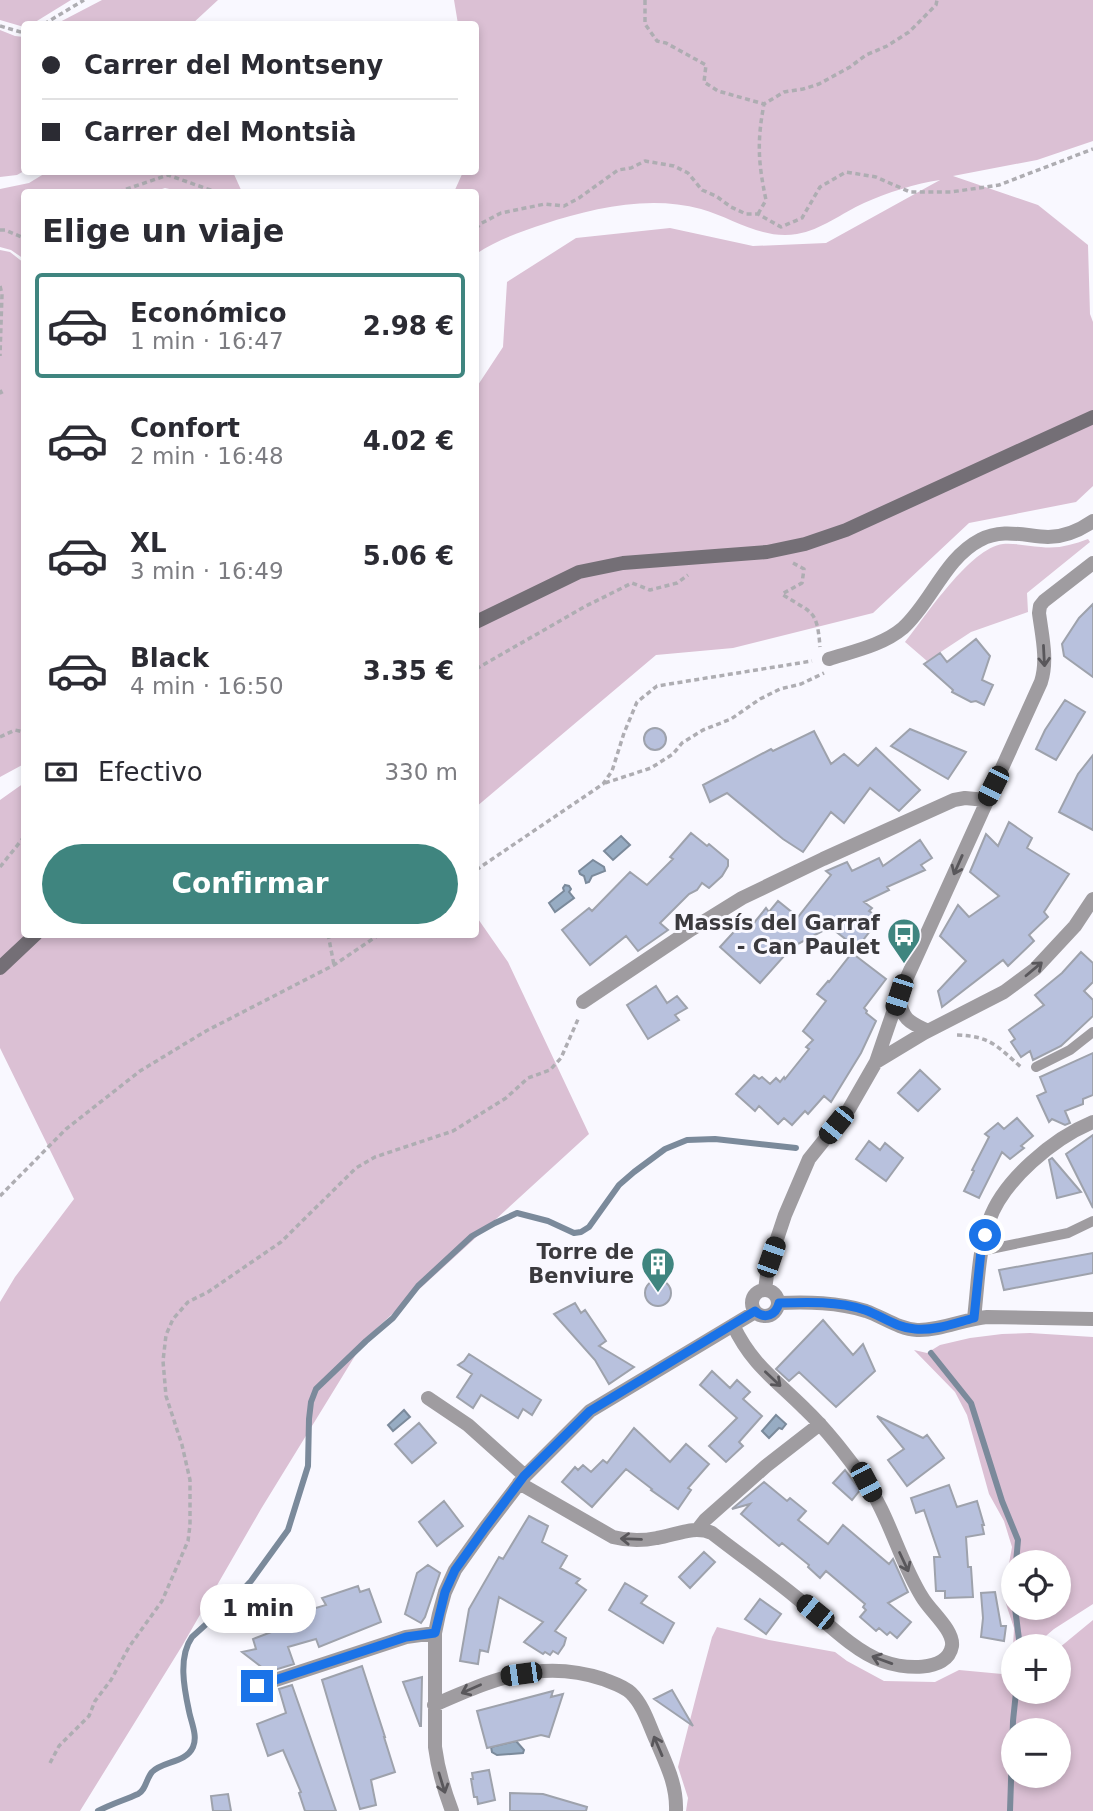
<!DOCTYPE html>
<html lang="es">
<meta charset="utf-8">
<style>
:root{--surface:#fff;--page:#f7f7f7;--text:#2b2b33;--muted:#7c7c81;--line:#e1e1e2;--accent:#3f857f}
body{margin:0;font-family:"DejaVu Sans",sans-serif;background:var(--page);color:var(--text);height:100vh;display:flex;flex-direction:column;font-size:26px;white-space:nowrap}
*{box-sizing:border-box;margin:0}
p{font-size:23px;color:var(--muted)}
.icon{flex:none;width:38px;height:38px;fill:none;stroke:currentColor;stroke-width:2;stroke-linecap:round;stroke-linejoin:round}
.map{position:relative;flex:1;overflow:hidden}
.drawer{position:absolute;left:21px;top:189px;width:458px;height:749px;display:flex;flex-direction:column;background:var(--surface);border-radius:7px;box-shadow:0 4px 10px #0003}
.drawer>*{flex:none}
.guide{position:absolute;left:21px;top:21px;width:458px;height:154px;border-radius:7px;box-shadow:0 4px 10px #0003;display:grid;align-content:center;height:154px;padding:0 21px;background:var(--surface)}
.controls{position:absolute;left:1001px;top:1550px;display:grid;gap:14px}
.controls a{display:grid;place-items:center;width:70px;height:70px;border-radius:50%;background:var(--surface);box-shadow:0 4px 10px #0003;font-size:35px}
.end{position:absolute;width:32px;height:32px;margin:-16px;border:9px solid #1a73e8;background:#fff;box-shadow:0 0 0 4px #fff}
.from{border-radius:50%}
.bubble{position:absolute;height:49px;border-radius:24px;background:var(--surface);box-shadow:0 4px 10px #0003;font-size:23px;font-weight:700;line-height:49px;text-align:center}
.car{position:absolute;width:21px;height:42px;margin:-21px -10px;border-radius:9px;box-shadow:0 0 5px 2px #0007;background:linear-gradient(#222 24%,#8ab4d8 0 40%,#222 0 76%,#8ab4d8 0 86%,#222 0)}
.guide b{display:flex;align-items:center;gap:24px;height:66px;font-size:26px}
.guide b+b{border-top:2px solid var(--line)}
.guide i{width:18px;height:18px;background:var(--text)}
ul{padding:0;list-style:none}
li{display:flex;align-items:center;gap:21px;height:105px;margin:0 14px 10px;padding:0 7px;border:4px solid transparent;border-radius:7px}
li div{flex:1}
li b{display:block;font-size:26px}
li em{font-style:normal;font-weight:700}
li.selected{border-color:var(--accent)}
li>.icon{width:63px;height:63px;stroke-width:1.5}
h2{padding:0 21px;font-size:32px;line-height:84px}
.pay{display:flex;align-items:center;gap:18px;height:77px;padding:0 21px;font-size:26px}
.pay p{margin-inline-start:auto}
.button{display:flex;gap:14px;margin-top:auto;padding:14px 21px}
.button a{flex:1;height:80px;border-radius:42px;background:var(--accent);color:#fff;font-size:28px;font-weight:700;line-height:80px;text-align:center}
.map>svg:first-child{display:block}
.green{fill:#ddc5d7}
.forest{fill:#dbc0d4;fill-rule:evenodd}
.water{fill:#97acc3;stroke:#7b8a9b;stroke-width:2}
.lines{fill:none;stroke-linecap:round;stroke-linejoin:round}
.stream{stroke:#7b8a9b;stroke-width:6}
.building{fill:#b8c1dd;stroke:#9ea2ac;stroke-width:2}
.path{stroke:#aeadb2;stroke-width:3.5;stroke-dasharray:5 3.5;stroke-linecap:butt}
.lane{stroke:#9f9ca0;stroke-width:10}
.street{stroke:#9f9ca0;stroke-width:14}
.secondary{stroke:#746f76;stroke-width:14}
.oneway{stroke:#59575b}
.route{stroke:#1a73e8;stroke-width:9}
.labels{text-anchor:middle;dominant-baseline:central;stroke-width:6;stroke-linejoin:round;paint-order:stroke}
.poi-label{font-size:21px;font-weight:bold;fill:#3b3a3e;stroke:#f9f8ff;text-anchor:end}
</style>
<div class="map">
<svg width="1093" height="1811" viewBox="0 0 1093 1811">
<rect width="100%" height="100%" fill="#f9f8ff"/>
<path class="green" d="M1088,539L1090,542L1027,593L1028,612L971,632L927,661L905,642C926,616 970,548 1003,544C1015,543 1028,546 1041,547C1058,549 1072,545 1088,539Z"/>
<path class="forest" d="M0,0H71L32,24H24V27L0,20Z
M102,0H218L192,24H56Z
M454,0H1093V141L1037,160L953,176L1038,205L1088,245L1090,314L1093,322V486L1076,502L969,523L873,613L733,648L656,655L476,807V388L503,347L507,282L576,238L670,228L753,246L826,243L940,180C916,183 887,193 864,203C842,213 821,230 797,234C762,240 733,218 701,209C649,195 593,208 544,224C520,232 497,240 476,254V192H454L463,172H476V24H458Z
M0,30L15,36L24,37V171L17,175L0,177Z
M47,172H233L242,192H182L165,188L153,192H24V259L11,250L0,247V189L29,183Z
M0,250L10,252L24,263V764L0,777Z
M24,783V934H476V916L508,962L589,1134L366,1338L261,1509L182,1646L80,1811H0V1302L15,1277L74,1199L0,1048V800Z
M1030,1333L1093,1337V1604L1054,1629L1033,1647H1013L1014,1628L1006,1604L1004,1591L1012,1547L1004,1521L989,1494L967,1415L955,1392L914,1350L927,1353L940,1345L970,1338L1002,1334ZM1013,1563H1059V1608H1013Z
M1093,1620V1811H686L688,1798L678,1767L699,1685L712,1637L717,1627L769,1640L835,1652L847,1661L884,1681L935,1682L959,1670L1013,1675V1692H1059V1648ZM1013,1731H1059V1776H1013Z"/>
<path class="water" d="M621,836L630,845L613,860L604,851Z
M593,860L604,867L605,871L592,876L589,882L586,883L584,876L580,874L579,871Z
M565,885L569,886L571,889L569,892L574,898L555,912L549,903L564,891L563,888Z
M404,1410L410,1417L393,1431L388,1425Z
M776,1415L786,1424L782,1429L779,1428L769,1438L762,1431Z
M516,1741L524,1750L523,1753L497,1755L492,1752L491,1747Z"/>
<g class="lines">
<path class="stream" d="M931,1353L971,1403L1002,1501L1018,1540L1016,1563
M1013,1587V1599
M1015,1608L1020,1647
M98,1811C111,1804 125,1800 138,1794C146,1790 146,1779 152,1772C163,1761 186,1763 193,1747C198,1736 191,1722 189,1711C184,1688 178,1657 192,1637L234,1599L251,1581L288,1530L308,1466L309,1419L311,1402L316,1389L366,1341L393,1318L418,1286L472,1236L495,1223L517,1213L548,1221L574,1233L581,1232L589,1227L619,1185L634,1172L665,1149L687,1140L715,1139L796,1148
M1010,1811L1013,1721L1016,1692"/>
</g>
<path class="building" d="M1093,604V677L1064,656L1062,644L1079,618Z
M976,639L990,656L982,680L993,685L984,705L976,701L971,702L952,692L953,690L924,664L940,653L947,662Z
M1065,700L1085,712L1056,760L1036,749L1045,730Z
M644 739a11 11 0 1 1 22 0a11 11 0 1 1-22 0Z
M910,729L966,752L948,779L891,746Z
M814,731L831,764L844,754L858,766L876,748L920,790L899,811L870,788L844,823L831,812L803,852L783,839L727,793L710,802L703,785L771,749L773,751Z
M1093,755V830L1059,812L1078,774Z
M1009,822L1032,838L1027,848L1069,874L1044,912L1048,917L1029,935L1034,941L1008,966L1003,960L942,1007L938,991L966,961L940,936L958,905L969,917L999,896L970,872L986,834L998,846Z
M691,833L707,846L709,844L728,860V866L722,876L709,888L702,883L697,890L689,894L660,923L668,930L638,951L626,936L590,965L562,930L589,908L592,911L630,872L647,885L673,859L670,857Z
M920,840L932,858L921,865L925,870L887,887L889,890L864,902L872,908L869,911L880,918L857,948L830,927L792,947L760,983L720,947L742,923L749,929L766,908L769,912L778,901L798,917L831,875L826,871L847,862L852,871L879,858L883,866Z
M1081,952L1093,963V982L1084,991L1093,1000V1016L1061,1046L1033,1060L1030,1051L1021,1057L1011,1042L1015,1039L1009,1030L1044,1005L1035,995L1062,973Z
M852,953L886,979L864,1008L867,1011L866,1013L876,1021L861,1053L831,1102L824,1096L808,1114L805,1111L792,1125L784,1118L778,1124L759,1106L755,1111L736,1094L754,1075L759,1079L762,1077L770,1084L776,1078L780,1082L784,1077L785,1079L809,1049L806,1047L813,1040L803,1031L826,1001L817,994L828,981L829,982Z
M656,986L667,1003L677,996L687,1008L675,1015L679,1020L648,1039L627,1005Z
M1093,1053V1095L1083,1099V1104L1065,1111L1070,1123L1065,1125L1052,1119L1049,1122L1037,1096L1046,1092L1040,1077Z
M920,1070L940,1089L918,1111L898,1093Z
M1017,1118L1033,1136L1021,1146L1024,1148L1010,1159L1002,1152L979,1198L964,1191L974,1171L972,1170L989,1137L985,1134L998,1123L1004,1129Z
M1093,1135V1208L1066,1154Z
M869,1141L880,1150L885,1143L903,1158L886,1181L856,1159Z
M1052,1158L1081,1192L1057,1198L1049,1160Z
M1093,1253V1273L1004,1290L999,1270Z
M645 1293a13 13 0 1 1 26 0a13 13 0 1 1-26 0Z
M575,1303L581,1313L585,1310L606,1341L599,1346L634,1367L609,1384L595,1360L554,1314Z
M823,1320L853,1355L863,1344L875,1371L836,1407L799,1372L789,1381L776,1369Z
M469,1354L541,1400L532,1415L523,1409L518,1418L481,1395L473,1408L457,1397L472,1374L458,1365L464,1361Z
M712,1371L730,1388L737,1380L750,1392L743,1399L762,1416L739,1442L743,1446L726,1462L709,1446L737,1418L700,1385Z
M877,1416L923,1438L927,1435L944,1458L907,1486L888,1460L904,1449Z
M419,1423L436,1443L412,1463L395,1444Z
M634,1428L670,1462L686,1444L709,1464L688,1488L691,1490L678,1509L651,1490L652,1489L626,1469L592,1507L562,1482L575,1467L578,1470L583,1465L591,1472L603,1460L607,1463Z
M845,1470L860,1490L852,1500L833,1483Z
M764,1482L787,1501L790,1498L806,1511L798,1520L828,1544L843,1525L889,1564L893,1559L908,1592L888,1603L911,1622L897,1638L890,1632L887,1635L879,1628L876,1631L860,1617L866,1610L863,1607L865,1604L826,1571L820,1578L808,1567L809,1565L782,1543L779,1546L741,1514L750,1504L732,1509Z
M949,1485L957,1507L977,1501L984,1525H982L984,1534L966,1537L968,1567H971L973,1597L945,1598V1591H936L934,1557H940L924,1510L916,1513L911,1498Z
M444,1501L463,1526L437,1546L419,1522Z
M529,1516L548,1526L542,1542L567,1556L560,1568L580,1579L576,1583L586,1590L555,1631L566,1638L564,1645L558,1654L553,1651L550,1655L545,1652L543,1654L524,1642L543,1622L499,1597L488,1652L480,1650L478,1664L460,1661L469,1609L499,1557L503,1559Z
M704,1552L715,1562L690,1588L679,1577Z
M428,1565L440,1573L425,1617L421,1623L405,1614L417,1573Z
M625,1583L647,1596L641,1603L674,1623L663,1643L609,1610Z
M358,1586L360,1592L369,1589L381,1622L319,1647L316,1639L288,1647L294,1664L268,1672L242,1652L256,1649L253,1639L298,1622L296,1614L326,1605L322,1598Z
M995,1592L1001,1626H1006L1004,1641L981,1637L983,1618L981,1593Z
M760,1599L781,1614L766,1634L745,1619Z
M362,1666L385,1737H384L395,1772L371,1780L376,1805L360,1809L322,1680Z
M422,1677L421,1726H420L403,1682Z
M292,1685L336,1811H305L299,1793L301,1792L283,1750L268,1756L257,1724L286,1713L279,1689Z
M672,1690L693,1726L654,1699Z
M553,1691L551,1697L563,1694L549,1737L541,1735L487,1748L477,1711Z
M489,1770L495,1800L478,1804L477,1797H474L471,1779H473L472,1773Z
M510,1793L543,1794L587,1807L586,1811H510Z
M228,1794L231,1811H213L211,1796Z"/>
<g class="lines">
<path class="path" d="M645,0V24L657,41L666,43L706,65L704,82L718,91L764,104L784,92L803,89L819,84L850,67L866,55L887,46L909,32L936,5L937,0
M44,24L84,0
M0,26L24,33
M118,192L168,175L216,192
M758,214L766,200C758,162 757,141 764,104
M476,229L480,224L501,213L545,204L564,206L579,198L618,170L631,168L645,161L674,166L688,173L702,190L716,196L731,207L746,214H758L781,227L802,218L820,187L846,172L876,177L910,192H951L999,185L1093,149
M0,230H5L24,238
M0,286L2,294L0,356
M0,390L2,394
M793,563L804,569L802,583L782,594C812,614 817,608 820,647
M476,669L584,607L632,583L650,590L677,583L688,575
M0,737L15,730L24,732
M605,783L651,768L673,754L682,743L703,730L731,719L760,699L780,689L801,684L824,673
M0,867L24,837
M476,870L603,784L612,771L624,733L637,702L657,686L812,661
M328,934L334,965
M957,1035C991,1036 998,1047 1022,1068
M0,1196L66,1129L140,1071L206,1031L334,965L380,934
M50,1763L59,1746L89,1716L95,1701L111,1680L129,1647L162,1601L188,1541L190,1525V1480L182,1445L166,1396L163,1361L166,1335L173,1319L188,1302L208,1292L281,1242L356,1168L375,1157L453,1131L506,1098L528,1078L550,1070L561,1058L579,1017"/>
<path class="lane" d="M1036,1067L1070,1050L1093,1032
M981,1251L1068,1233L1093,1221"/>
<path class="street" d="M829,659C854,651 883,645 903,628C931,603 945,558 980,540C1002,528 1025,536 1048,537C1065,537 1080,530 1093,521
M899,996C902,1019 908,1022 928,1031
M583,1002L692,929L742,898L823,859L954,800L965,798L986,800
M876,1062L924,1033L1004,992L1035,969L1075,926L1093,899
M752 1303a13 13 0 1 1 26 0a13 13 0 1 1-26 0Z
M765,1290L768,1267L771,1257L785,1215L809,1159L849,1109L876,1062L899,995L1041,682C1048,660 1042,636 1039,613L1040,606L1044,601L1093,563
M779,1303C807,1302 838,1302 866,1311C883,1317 899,1329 917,1330C940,1331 964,1319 987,1317L1093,1319
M974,1318C978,1286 978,1252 989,1221C1003,1180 1054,1138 1093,1122
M428,1398L468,1425L525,1476
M519,1483L613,1537C628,1541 642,1541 657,1538C676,1535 694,1525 712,1533C740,1555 769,1575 797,1598C821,1617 853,1651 882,1661C901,1668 947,1674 952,1646C954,1630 930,1611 922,1597C899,1560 889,1514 863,1478C845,1454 827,1430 805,1409C775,1379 752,1365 733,1325
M698,1529L705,1520L766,1466L820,1424
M257,1686L406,1637L435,1633
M434,1705C491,1680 540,1658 603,1679C613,1683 624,1686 631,1693C644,1706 649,1725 656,1740C666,1764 677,1784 676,1811
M452,1811C444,1790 438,1770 435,1747V1633L439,1614L445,1592L455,1570L485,1528L525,1476L590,1411L755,1312"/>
<path class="secondary" d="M476,622L579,572L623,563L767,552L805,544L846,530L1093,417
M0,968L36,934"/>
</g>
<defs><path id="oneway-shaft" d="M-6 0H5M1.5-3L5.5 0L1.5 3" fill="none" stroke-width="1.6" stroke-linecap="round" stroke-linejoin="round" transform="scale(1.75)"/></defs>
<g class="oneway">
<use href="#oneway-shaft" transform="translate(1044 656) rotate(87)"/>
<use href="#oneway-shaft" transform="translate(958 865) rotate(114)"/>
<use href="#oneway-shaft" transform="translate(1034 969) rotate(-40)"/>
<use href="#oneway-shaft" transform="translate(773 1379) rotate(43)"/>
<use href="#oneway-shaft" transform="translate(631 1539) rotate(-178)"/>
<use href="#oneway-shaft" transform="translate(904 1562) rotate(65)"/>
<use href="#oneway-shaft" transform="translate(882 1660) rotate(-160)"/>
<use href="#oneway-shaft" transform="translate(471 1689) rotate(156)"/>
<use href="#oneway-shaft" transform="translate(658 1746) rotate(-113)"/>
<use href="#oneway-shaft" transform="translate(442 1783) rotate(73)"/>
</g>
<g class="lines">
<path class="route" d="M257,1686L406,1637L435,1633L445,1592L455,1570L485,1528L524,1476L590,1411L755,1311C765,1320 776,1315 779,1303C807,1302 838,1301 865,1310C882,1316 897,1328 915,1329C935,1331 955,1323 974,1318L981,1251L985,1235"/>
</g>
<defs>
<g id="bus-pin" transform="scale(1.75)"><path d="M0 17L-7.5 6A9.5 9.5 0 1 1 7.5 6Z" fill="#3f857f" stroke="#f9f8ff"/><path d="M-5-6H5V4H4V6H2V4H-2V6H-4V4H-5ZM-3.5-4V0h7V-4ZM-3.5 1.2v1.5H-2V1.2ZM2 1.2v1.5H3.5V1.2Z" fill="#fff"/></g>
<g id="building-pin" transform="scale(1.75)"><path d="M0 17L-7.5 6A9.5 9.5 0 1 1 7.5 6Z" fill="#3f857f" stroke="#f9f8ff"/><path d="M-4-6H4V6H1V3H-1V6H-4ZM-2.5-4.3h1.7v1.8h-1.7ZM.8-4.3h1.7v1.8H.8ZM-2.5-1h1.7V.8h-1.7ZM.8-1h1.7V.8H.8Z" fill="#fff"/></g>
</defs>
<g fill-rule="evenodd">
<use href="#bus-pin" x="904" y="935"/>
<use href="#building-pin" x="658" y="1264"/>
</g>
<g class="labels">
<g class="poi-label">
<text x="880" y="923">Massís del Garraf<tspan x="880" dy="24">- Can Paulet</tspan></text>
<text x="634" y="1252">Torre de<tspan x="634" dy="24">Benviure</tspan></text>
</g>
</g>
</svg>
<div class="controls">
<a><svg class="icon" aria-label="locate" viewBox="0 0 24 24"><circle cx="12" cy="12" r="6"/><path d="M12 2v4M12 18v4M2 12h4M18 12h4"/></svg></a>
<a>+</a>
<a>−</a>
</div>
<i class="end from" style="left:985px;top:1235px"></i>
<i class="end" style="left:257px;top:1686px"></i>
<div class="bubble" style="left:200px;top:1584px;width:116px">1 min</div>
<i class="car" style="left:993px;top:786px;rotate:207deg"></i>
<i class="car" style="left:899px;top:995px;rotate:198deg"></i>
<i class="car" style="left:836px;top:1125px;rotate:219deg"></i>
<i class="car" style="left:771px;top:1257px;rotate:19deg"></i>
<i class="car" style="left:866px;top:1482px;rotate:152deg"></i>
<i class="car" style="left:815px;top:1612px;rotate:309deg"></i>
<i class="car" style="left:521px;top:1674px;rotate:262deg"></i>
<div class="guide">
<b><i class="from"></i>Carrer del Montseny</b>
<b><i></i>Carrer del Montsià</b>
</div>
<section class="drawer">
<h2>Elige un viaje</h2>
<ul>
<li class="selected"><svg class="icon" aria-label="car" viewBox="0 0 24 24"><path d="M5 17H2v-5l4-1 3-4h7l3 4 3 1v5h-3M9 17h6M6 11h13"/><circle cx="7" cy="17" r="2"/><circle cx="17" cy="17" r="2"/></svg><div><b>Económico</b><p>1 min · 16:47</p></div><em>2.98 €</em></li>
<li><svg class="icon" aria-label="car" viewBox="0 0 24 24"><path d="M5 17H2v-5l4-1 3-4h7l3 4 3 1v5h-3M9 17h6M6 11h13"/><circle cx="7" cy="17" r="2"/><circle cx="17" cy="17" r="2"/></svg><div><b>Confort</b><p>2 min · 16:48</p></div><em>4.02 €</em></li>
<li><svg class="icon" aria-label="car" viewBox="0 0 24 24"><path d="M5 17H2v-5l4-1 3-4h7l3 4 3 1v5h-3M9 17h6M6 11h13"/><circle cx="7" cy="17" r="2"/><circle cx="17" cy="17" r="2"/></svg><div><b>XL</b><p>3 min · 16:49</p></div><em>5.06 €</em></li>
<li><svg class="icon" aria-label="car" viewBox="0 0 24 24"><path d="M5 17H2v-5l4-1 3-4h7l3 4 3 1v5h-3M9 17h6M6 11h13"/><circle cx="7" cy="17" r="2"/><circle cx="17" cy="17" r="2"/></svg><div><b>Black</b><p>4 min · 16:50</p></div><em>3.35 €</em></li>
</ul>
<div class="pay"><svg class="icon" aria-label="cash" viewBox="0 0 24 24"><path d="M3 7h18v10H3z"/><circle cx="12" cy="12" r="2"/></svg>Efectivo<p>330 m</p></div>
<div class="button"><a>Confirmar</a></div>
</section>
</div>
